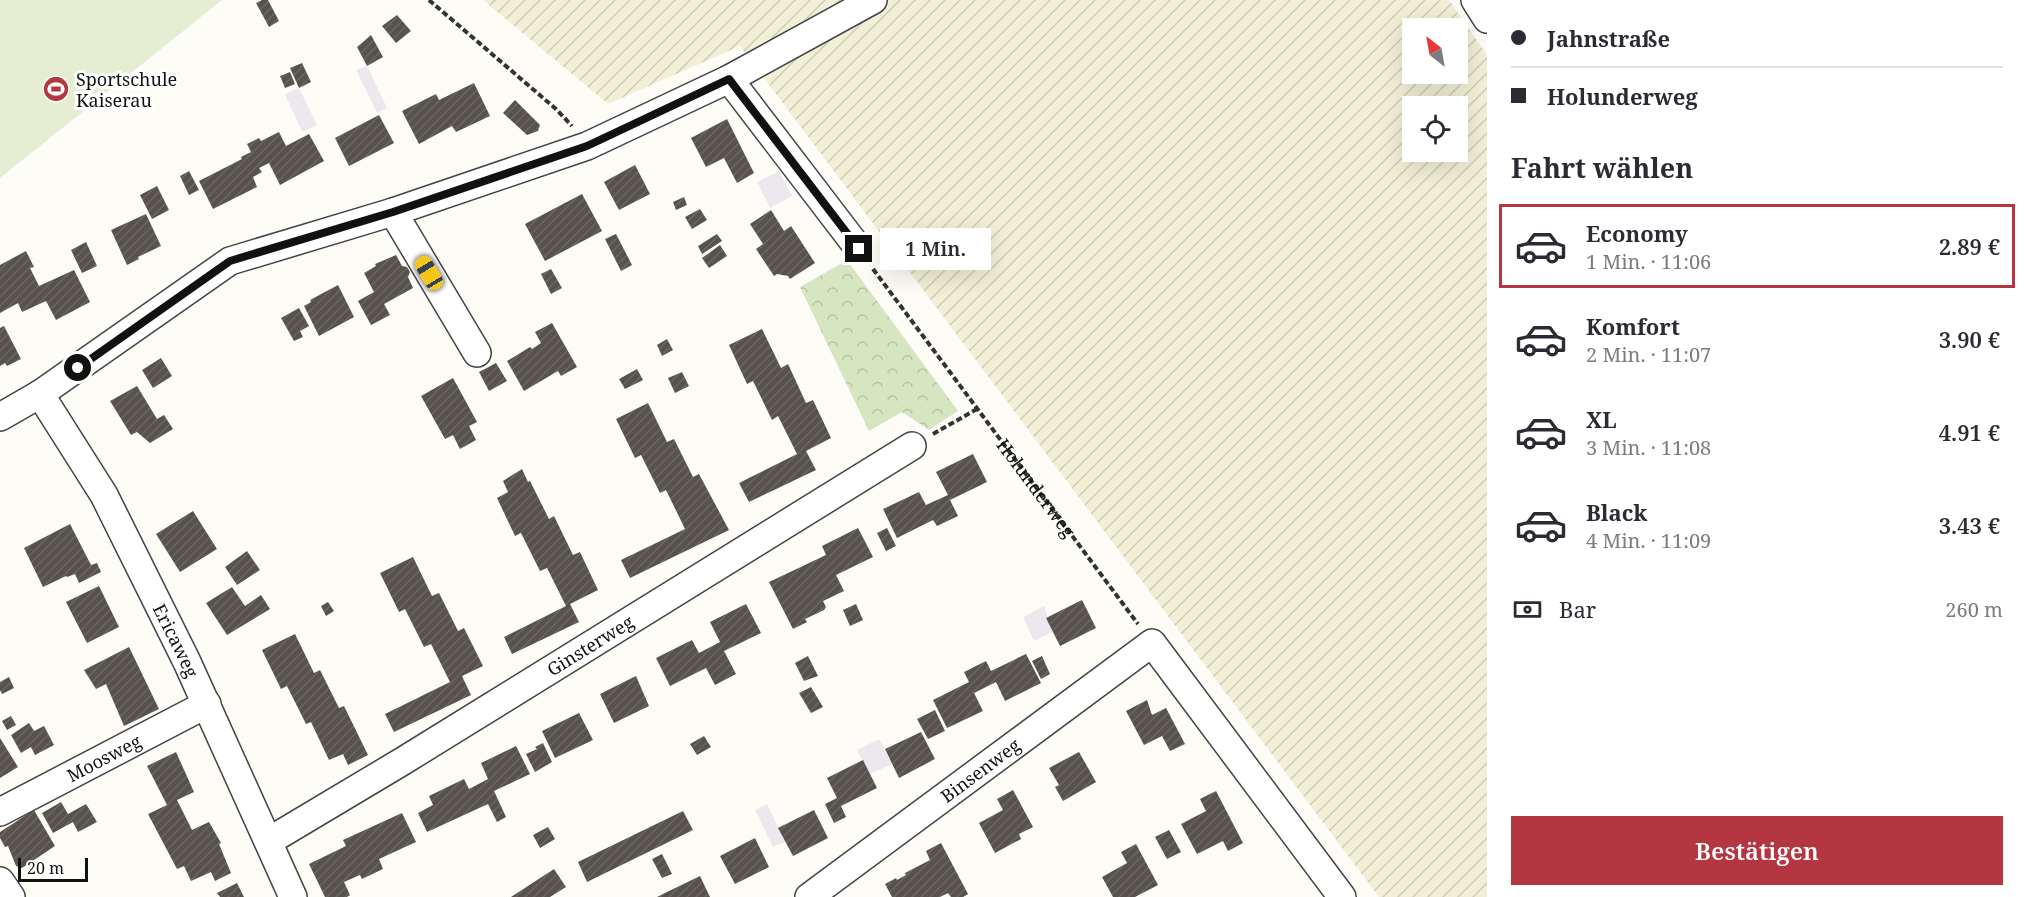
<!DOCTYPE html>
<html lang="de">
<meta charset="utf-8">
<style>
:root{--surface:#fff;--page:#f2f2f3;--text:#2b2b33;--muted:#7c7c81;--line:#e1e1e2;--accent:#b33640}
body{margin:0;font-family:"Noto Serif",serif;background:var(--page);color:var(--text);height:100vh;display:flex;flex-direction:column;font-size:22px;white-space:nowrap}
*{box-sizing:border-box;margin:0}
p{font-size:20px;color:var(--muted)}
.icon{flex:none;width:33px;height:33px;fill:none;stroke:currentColor;stroke-width:2;stroke-linecap:round;stroke-linejoin:round}
.map{position:relative;flex:1;overflow:hidden}
.panel{display:flex;flex-direction:column;background:var(--surface);width:540px}
.panel>*{flex:none}
.top-card{display:grid;align-content:center;height:132px;padding:0 24px;background:var(--surface)}
.needle{width:39px;rotate:329deg}
.tools{position:absolute;left:1402px;top:18px;display:grid;gap:12px}
.tools a{display:grid;place-items:center;width:66px;height:66px;border-radius:0px;background:var(--surface);box-shadow:0 6px 24px #0002;font-size:30px}
.scale{position:absolute;left:18px;bottom:15px;width:70px;box-sizing:border-box;padding-left:6px;border:3px solid #111;border-top:0;font-size:16px;line-height:21px;white-space:nowrap;color:#111;-webkit-text-stroke:4px #fff;paint-order:stroke}
.end{position:absolute;width:27px;height:27px;margin:-14px;border:8px solid #111;background:#fff;box-shadow:0 0 0 3px #fff}
.from{border-radius:50%}
.bubble{position:absolute;height:42px;border-radius:0px;background:var(--surface);box-shadow:0 6px 24px #0002;font-size:20px;font-weight:600;line-height:42px;text-align:center}
.car{position:absolute;width:18px;height:36px;margin:-18px -9px;border-radius:8px;box-shadow:0 0 4px 2px #0007;background:linear-gradient(#f5c518 24%,#345 0 40%,#f5c518 0 76%,#345 0 86%,#f5c518 0)}
.top-card b{display:flex;align-items:center;gap:21px;height:57px;font-size:22px}
.top-card b+b{border-top:2px solid var(--line)}
.top-card i{width:15px;height:15px;background:var(--text)}
ul{padding:0;list-style:none}
li{display:flex;align-items:center;gap:18px;height:84px;margin:0 12px 9px;padding:0 12px;border:3px solid transparent;border-radius:0px}
li div{flex:1}
li b{display:block;font-size:22px}
li em{font-style:normal;font-weight:600}
li.active{border-color:var(--accent)}
li>.icon{width:54px;height:54px;stroke-width:1.5}
h2{padding:0 24px;font-size:27px;line-height:72px}
.pay{display:flex;align-items:center;gap:15px;height:66px;padding:0 24px;font-size:22px}
.pay p{margin-inline-start:auto}
.cta{display:flex;gap:12px;margin-top:auto;padding:12px 24px}
.cta a{flex:1;height:69px;border-radius:0px;background:var(--accent);color:#fff;font-size:24px;font-weight:600;line-height:69px;text-align:center}
main{display:flex;flex:1;min-height:0}
.map>svg:first-child{display:block}
.industrial{fill:#ede7ee}
.farmland{fill:url(#farmland-furrows);fill-rule:evenodd}
.park{fill:url(#park-crowns)}
.pitch{fill:#e5eed2}
.building{fill:url(#building-hatch)}
.lines{fill:none;stroke-linecap:round;stroke-linejoin:round}
.minor-casing{stroke:#444;stroke-width:30}
.path{stroke:#333;stroke-width:4;stroke-dasharray:6 3;stroke-linecap:butt}
.minor{stroke:#fff;stroke-width:27}
.route{stroke:#111;stroke-width:8}
.labels{text-anchor:middle;dominant-baseline:central;stroke-width:6;stroke-linejoin:round;paint-order:stroke}
.poi-label{font-size:18px;fill:#111;stroke:#fff;text-anchor:start}
.street-label{font-size:18px;fill:#111;stroke:#fff}
</style>
<main>
<div class="map">
<svg width="1487" height="897" viewBox="0 0 1487 897">
<defs>
<pattern id="farmland-furrows" width="10" height="10" patternUnits="userSpaceOnUse" patternTransform="scale(1.5)"><rect width="10" height="10" fill="#f2efd7"/><path d="M-1 1l2-2M0 10L10 0M9 11l2-2" fill="none" stroke="#ceccb8"/></pattern>
<pattern id="park-crowns" width="20" height="18" patternUnits="userSpaceOnUse" patternTransform="scale(1.5)"><rect width="20" height="18" fill="#d5e6c1"/><path d="M2 6a3 3 0 1 1 6 0M12 15a3 3 0 1 1 6 0" fill="none" stroke="#b6c4a5"/></pattern>
<pattern id="building-hatch" width="6" height="6" patternUnits="userSpaceOnUse" patternTransform="scale(1.5)"><rect width="6" height="6" fill="#58524e"/><path d="M-1 1l2-2M0 6l6-6M5 7l2-2" fill="none" stroke="#6b6663"/></pattern>
</defs>
<rect width="100%" height="100%" fill="#fefcf6"/>
<path class="industrial" d="M367,66L387,108L377,113L356,70Z
M299,88L317,125L302,132L285,94Z
M779,171L792,196L770,208L757,182Z
M1044,606L1053,632L1034,641L1023,617Z
M879,739L892,764L870,774L857,750Z
M767,804L785,842L773,847L755,810Z"/>
<path class="farmland" d="M483,0H1449L1487,55V897H1379L740,46L608,104ZM1413,28H1458V74H1413ZM1413,106H1458V152H1413Z"/>
<path class="park" d="M847,260L958,411L929,430L902,412L869,431L800,287Z"/>
<path class="pitch" d="M0,0H222L0,178Z"/>
<path class="building" d="M262,0H268L279,21L269,27L256,3Z
M397,15L411,31L396,43L382,26Z
M371,35L383,57L367,66L357,47Z
M302,63L311,82L299,88L290,68Z
M290,72L295,84L285,88L280,76Z
M474,83L490,116L456,132L452,126L419,144L402,111L436,94L439,100Z
M515,100L540,125L538,131L527,135L503,113Z
M379,115L394,143L349,166L335,138Z
M727,119L754,173L737,183L724,158L706,167L691,138Z
M279,132L286,146L309,134L324,161L280,185L269,163L259,168L262,172L253,177L257,187L213,209L199,181L242,159L241,157L251,152L247,144L259,138L261,141Z
M635,165L650,194L619,210L604,182Z
M189,171L199,190L189,195L180,176Z
M157,186L169,210L152,219L140,195Z
M582,194L602,231L545,261L525,224Z
M684,197L687,205L676,210L673,202Z
M700,209L707,220L692,229L685,217Z
M771,210L784,231L791,226L815,263L790,279L788,276L777,274L774,276L756,249L763,244L750,224Z
M146,214L161,246L138,257L139,259L127,265L111,230Z
M616,234L632,265L621,271L605,239Z
M717,234L722,241L702,254L698,246Z
M86,242L97,266L82,273L71,250Z
M720,245L727,256L709,268L702,258Z
M26,251L34,267L30,268L39,286L74,270L90,302L56,320L46,301L22,312L18,303L0,313V265Z
M396,255L402,266L407,267L410,272L408,277L413,288L384,304L390,315L371,325L358,301L374,292L364,273L376,266L375,264Z
M551,269L562,288L551,294L541,274Z
M338,285L354,317L319,336L304,306L311,302L310,300Z
M299,308L309,326L300,331L303,337L294,341L281,318Z
M552,323L577,367L561,376L558,371L524,391L507,361L530,347L532,349L541,343L535,332Z
M4,326L21,359L7,366L5,363L0,366V328Z
M762,329L781,368L788,364L806,403L813,400L831,438L806,451L816,470L749,502L739,483L797,454L778,416L772,420L753,381L747,384L729,345Z
M667,339L673,350L662,356L657,345Z
M161,358L172,376L153,388L142,370Z
M496,363L507,381L489,391L479,372Z
M637,369L643,380L625,389L619,379Z
M682,372L689,386L675,393L668,378Z
M453,378L477,422L469,426L476,440L460,449L453,435L445,439L421,396Z
M137,386L157,419L164,415L173,429L150,443L137,432L131,435L110,401Z
M648,403L667,442L674,439L693,477L699,474L729,530L630,578L621,560L685,529L666,490L660,493L641,455L635,458L616,419Z
M973,454L987,482L950,500L958,516L937,526L933,520L897,538L883,509L919,492L926,505L948,495L936,472Z
M522,469L528,482L530,481L549,519L554,516L573,555L580,552L598,590L570,604L579,622L512,654L504,637L566,606L547,568L540,571L521,533L515,536L497,498L508,492L503,481Z
M193,511L217,549L180,572L156,534Z
M70,524L91,565L97,563L101,572L79,583L75,574L67,577L66,576L43,587L24,548Z
M858,528L873,557L836,575L844,591L823,601L826,607L824,610L805,619L807,622L793,629L769,582L826,555L822,546Z
M887,528L896,546L886,551L877,533Z
M247,551L260,570L237,585L225,567Z
M413,557L432,596L439,593L458,631L464,628L483,666L462,676L471,695L394,732L385,714L450,682L431,644L424,647L405,609L399,612L380,573Z
M99,586L119,627L87,643L66,602Z
M232,587L245,606L261,595L270,609L227,635L206,603Z
M1082,600L1096,628L1060,646L1046,618Z
M328,602L334,611L326,616L321,606Z
M746,604L761,633L724,651L736,674L715,685L706,668L670,686L656,658L692,640L699,653L720,642L710,622Z
M856,604L863,620L850,626L843,610Z
M295,634L314,673L320,670L339,708L344,706L368,755L348,765L343,754L329,760L311,722L306,724L287,686L281,689L262,650Z
M129,647L159,709L124,726L106,684L96,689L84,670Z
M1026,654L1041,683L1005,701L996,682L974,693L983,711L947,728L933,700L969,682L964,672L986,661L991,671Z
M808,656L818,676L804,681L795,663Z
M1042,656L1050,674L1041,679L1032,661Z
M636,676L649,706L614,723L600,694Z
M9,677L14,688L2,694L0,690V682Z
M811,687L823,707L811,713L799,693Z
M1147,700L1152,715L1166,708L1185,744L1170,751L1162,736L1144,745L1126,711Z
M935,710L945,731L928,739L917,719Z
M579,713L593,740L555,758L542,731Z
M11,716L16,725L7,730L2,721Z
M29,723L34,731L44,726L54,745L35,755L31,747L21,753L11,735Z
M921,732L935,759L899,778L885,749Z
M704,736L711,747L697,755L690,744Z
M0,738L18,767L0,778Z
M543,743L552,762L535,772L526,754L537,749L535,747Z
M516,746L530,774L494,791L506,817L497,822L488,804L427,832L418,813L433,805L429,796L464,779L469,789L488,779L481,763Z
M176,752L194,792L177,800L192,830L209,822L221,843L219,844L231,873L215,881L211,872L191,881L184,866L177,869L148,814L167,805L147,766Z
M1079,752L1096,782L1063,801L1055,787L1059,785L1049,768Z
M863,760L877,788L841,806L846,817L834,823L825,804L837,798L827,778Z
M1013,790L1033,827L1019,834L1021,839L995,853L979,823L1003,810L997,799Z
M1216,791L1243,843L1228,851L1223,841L1197,854L1181,824L1206,811L1200,799Z
M61,802L68,814L86,804L97,822L78,832L73,822L53,833L42,813Z
M34,810L55,846L22,868L16,866L8,846L5,847L0,838V832Z
M814,810L828,838L793,856L778,828Z
M683,811L693,830L587,882L578,862Z
M402,813L416,842L379,859L383,869L362,879L360,875L344,882L350,895L347,897H325L309,864L346,846L343,840Z
M548,827L555,839L540,848L533,835Z
M1169,830L1181,852L1167,859L1155,837Z
M755,838L769,867L735,884L720,856Z
M941,843L968,894L963,897H951L948,893L940,897H892L885,884L896,878L897,880L906,875L905,873L930,860L926,851Z
M1136,844L1158,885L1135,897H1113L1102,877L1127,863L1121,852Z
M662,854L672,874L662,878L652,859Z
M554,869L566,887L550,897H511Z
M700,876L710,897H657L665,893Z
M237,883L244,897H220L217,893Z"/>
<g class="lines">
<g class="minor-casing">
<g id="minor">
<path d="M1475,0L1487,19"/>
<path d="M729,79L859,249"/>
<path d="M393,212L477,353"/>
<path id="s2" d="M40,394L104,495L187,662L293,897"/>
<path d="M0,417L40,394L230,261L393,212L587,146L729,79L873,0"/>
<path id="s3" d="M0,812L207,704"/>
<path id="s4" d="M269,841L403,761L912,446"/>
<path d="M0,881L11,897"/>
<path id="s5" d="M809,897L1152,643L1342,897"/>
</g>
</g>
<g class="path">
<path d="M429,0L556,109L572,126"/>
<path id="s1" d="M873,269L1138,624"/>
<path d="M933,434L977,409"/>
</g>
<use href="#minor" class="minor"/>
</g>
<g class="lines">
<path class="route" d="M78,368L230,261L393,212L587,146L729,79L859,249"/>
</g>
<defs>
<g id="stadium-disc" transform="scale(1.35)"><circle r="9.5" fill="#b33640" stroke="#fff"/><path d="M0-5a6.5 5 0 1 0 0 10a6.5 5 0 1 0 0-10ZM-3.5-1.8h7v3.6h-7Z" fill="#fff"/></g>
</defs>
<g fill-rule="evenodd">
<use href="#stadium-disc" x="56" y="89"/>
</g>
<g class="labels">
<g class="poi-label">
<text x="76" y="79">Sportschule<tspan x="76" dy="21">Kaiserau</tspan></text>
</g>
<g class="street-label">
<text stroke="none"><textPath href="#s1" startOffset="273">Holunderweg</textPath></text>
<text stroke="none"><textPath href="#s2" startOffset="282">Ericaweg</textPath></text>
<text stroke="none"><textPath href="#s4" startOffset="376">Ginsterweg</textPath></text>
<text stroke="none"><textPath href="#s3" startOffset="117">Moosweg</textPath></text>
<text stroke="none"><textPath href="#s5" startOffset="213">Binsenweg</textPath></text>
</g>
</g>
</svg>
<div class="tools">
<a><svg class="needle" viewBox="-14 -14 28 28"><path d="M0-13l5 13h-10z" fill="#e53935"/><path d="M0 13l5-13h-10z" fill="#7c7c81"/></svg></a>
<a><svg class="icon" aria-label="locate" viewBox="0 0 24 24"><circle cx="12" cy="12" r="6"/><path d="M12 2v4M12 18v4M2 12h4M18 12h4"/></svg></a>
</div>
<div class="scale">20 m</div>
<i class="end from" style="left:78px;top:368px"></i>
<i class="end" style="left:859px;top:249px"></i>
<div class="bubble" style="left:880px;top:228px;width:111px">1 Min.</div>
<i class="car" style="left:429px;top:273px;rotate:329deg"></i>
</div>
<section class="panel">
<div class="top-card">
<b><i class="from"></i>Jahnstraße</b>
<b><i></i>Holunderweg</b>
</div>
<h2>Fahrt wählen</h2>
<ul>
<li class="active"><svg class="icon" aria-label="car" viewBox="0 0 24 24"><path d="M5 17H2v-5l4-1 3-4h7l3 4 3 1v5h-3M9 17h6M6 11h13"/><circle cx="7" cy="17" r="2"/><circle cx="17" cy="17" r="2"/></svg><div><b>Economy</b><p>1 Min. · 11:06</p></div><em>2.89 €</em></li>
<li><svg class="icon" aria-label="car" viewBox="0 0 24 24"><path d="M5 17H2v-5l4-1 3-4h7l3 4 3 1v5h-3M9 17h6M6 11h13"/><circle cx="7" cy="17" r="2"/><circle cx="17" cy="17" r="2"/></svg><div><b>Komfort</b><p>2 Min. · 11:07</p></div><em>3.90 €</em></li>
<li><svg class="icon" aria-label="car" viewBox="0 0 24 24"><path d="M5 17H2v-5l4-1 3-4h7l3 4 3 1v5h-3M9 17h6M6 11h13"/><circle cx="7" cy="17" r="2"/><circle cx="17" cy="17" r="2"/></svg><div><b>XL</b><p>3 Min. · 11:08</p></div><em>4.91 €</em></li>
<li><svg class="icon" aria-label="car" viewBox="0 0 24 24"><path d="M5 17H2v-5l4-1 3-4h7l3 4 3 1v5h-3M9 17h6M6 11h13"/><circle cx="7" cy="17" r="2"/><circle cx="17" cy="17" r="2"/></svg><div><b>Black</b><p>4 Min. · 11:09</p></div><em>3.43 €</em></li>
</ul>
<div class="pay"><svg class="icon" aria-label="cash" viewBox="0 0 24 24"><path d="M3 7h18v10H3z"/><circle cx="12" cy="12" r="2"/></svg>Bar<p>260 m</p></div>
<div class="cta"><a>Bestätigen</a></div>
</section>
</main>
